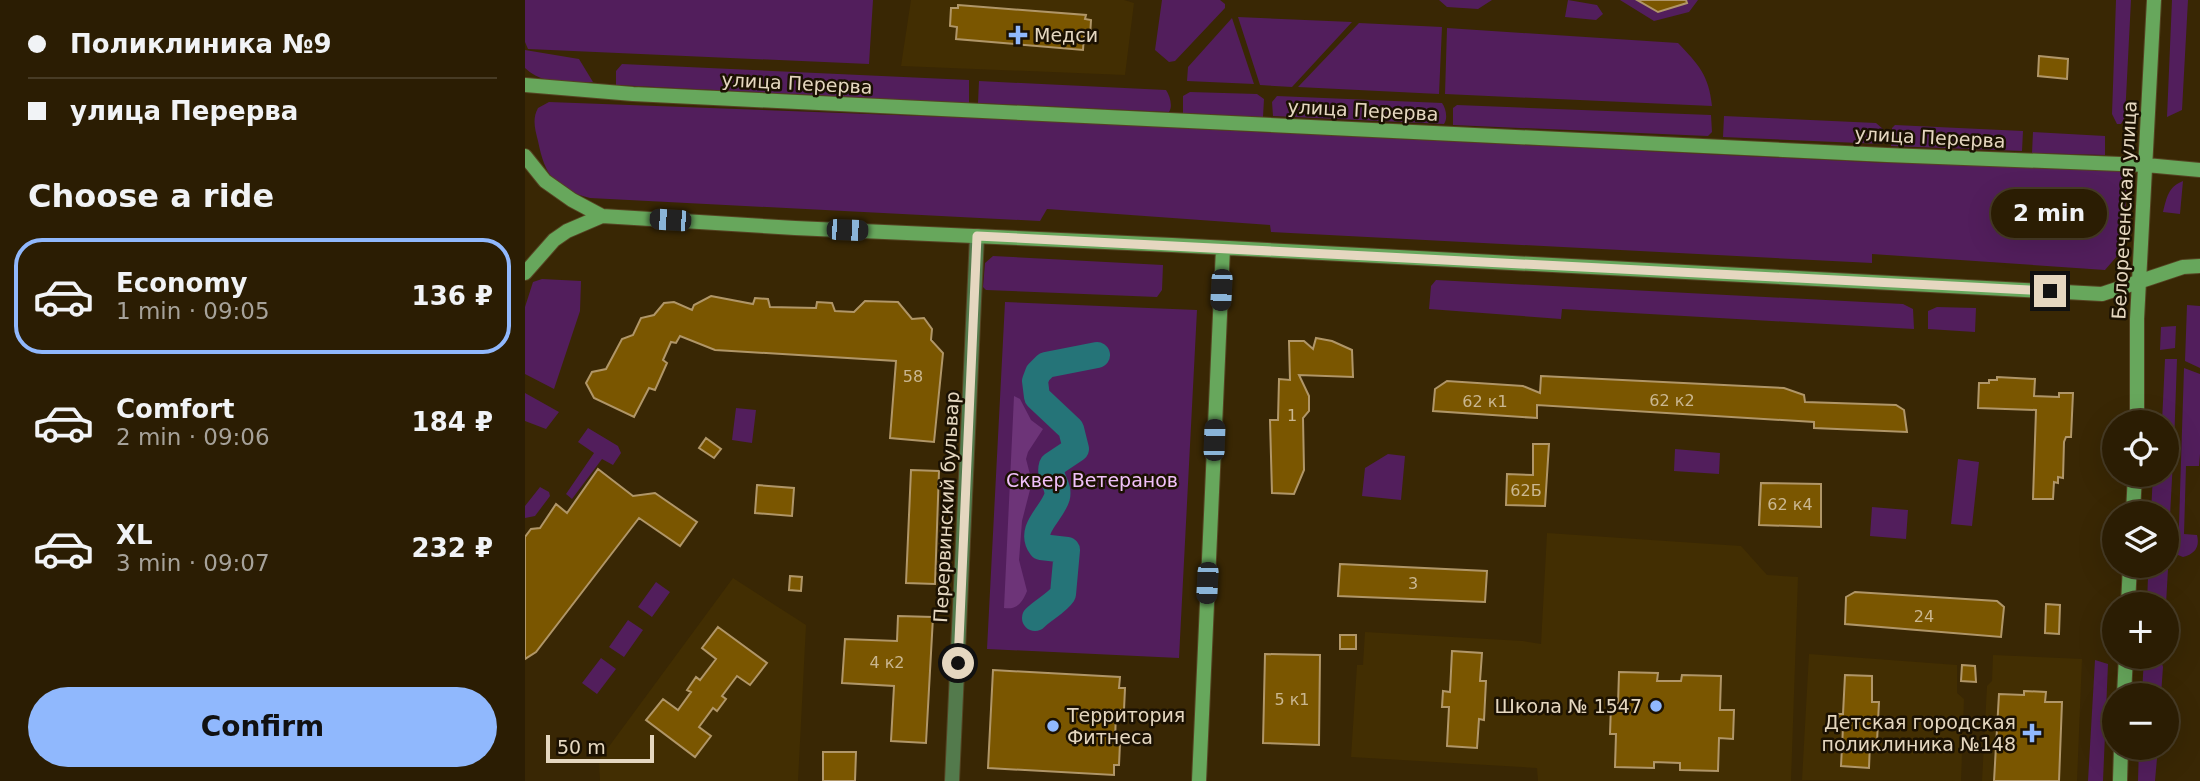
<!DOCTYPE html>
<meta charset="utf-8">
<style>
:root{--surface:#2b1d03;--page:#372a12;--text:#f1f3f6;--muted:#a6a29a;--line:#473b25;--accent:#90b8fd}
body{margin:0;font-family:"DejaVu Sans",sans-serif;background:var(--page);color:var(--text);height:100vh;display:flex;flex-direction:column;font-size:26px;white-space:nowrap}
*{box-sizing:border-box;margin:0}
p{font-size:23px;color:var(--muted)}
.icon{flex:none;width:38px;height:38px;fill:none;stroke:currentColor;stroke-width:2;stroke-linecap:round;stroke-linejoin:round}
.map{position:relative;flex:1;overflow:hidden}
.side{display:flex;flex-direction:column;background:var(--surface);width:525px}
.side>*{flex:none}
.hud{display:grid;align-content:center;height:154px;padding:0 28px;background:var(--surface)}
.buttons{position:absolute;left:1577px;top:410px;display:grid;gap:14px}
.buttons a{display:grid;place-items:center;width:77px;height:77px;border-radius:50%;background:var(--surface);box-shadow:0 7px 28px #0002,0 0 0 2px var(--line);font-size:35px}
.scale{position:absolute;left:21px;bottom:18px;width:108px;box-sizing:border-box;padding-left:7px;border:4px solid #e5d7c0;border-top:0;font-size:19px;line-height:24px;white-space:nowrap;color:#e5d7c0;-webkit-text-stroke:5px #1b1102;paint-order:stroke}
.end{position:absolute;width:32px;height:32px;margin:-16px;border:9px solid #e5d7c0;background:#111;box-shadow:0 0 0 4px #111}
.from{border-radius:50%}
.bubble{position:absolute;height:49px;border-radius:24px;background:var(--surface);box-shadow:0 7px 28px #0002,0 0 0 2px var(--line);font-size:23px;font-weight:700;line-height:49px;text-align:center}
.car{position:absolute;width:21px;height:42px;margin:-21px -10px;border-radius:9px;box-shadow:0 0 5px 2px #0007;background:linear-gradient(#222 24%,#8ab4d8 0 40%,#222 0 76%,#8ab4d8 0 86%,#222 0)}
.hud b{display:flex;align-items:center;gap:24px;height:66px;font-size:26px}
.hud b+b{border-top:2px solid var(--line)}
.hud i{width:18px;height:18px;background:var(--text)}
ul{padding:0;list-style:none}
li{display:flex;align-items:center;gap:21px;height:116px;margin:0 14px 10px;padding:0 14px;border:4px solid transparent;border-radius:28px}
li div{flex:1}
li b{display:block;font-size:26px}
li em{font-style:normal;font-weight:700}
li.on{border-color:var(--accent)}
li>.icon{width:63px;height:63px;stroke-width:1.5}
h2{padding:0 28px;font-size:32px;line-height:84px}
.cta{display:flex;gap:14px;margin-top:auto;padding:14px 28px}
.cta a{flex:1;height:80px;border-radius:42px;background:var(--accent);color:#111;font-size:28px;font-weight:700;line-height:80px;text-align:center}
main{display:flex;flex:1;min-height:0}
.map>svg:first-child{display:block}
.built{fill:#422e02}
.green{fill:#521e5c}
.forest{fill:#6d3478}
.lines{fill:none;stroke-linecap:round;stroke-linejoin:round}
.river{stroke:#257478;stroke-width:26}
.building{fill:#7a5600;stroke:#b09668;stroke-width:2}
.street-casing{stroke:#554322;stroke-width:16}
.secondary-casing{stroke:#554322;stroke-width:16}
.street{stroke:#537a4c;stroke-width:14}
.secondary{stroke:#67a75c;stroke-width:14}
.route{stroke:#e5d7c0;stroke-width:9}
.poi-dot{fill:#90b8fd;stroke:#1b1102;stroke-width:2.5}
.labels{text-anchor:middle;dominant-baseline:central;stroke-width:5;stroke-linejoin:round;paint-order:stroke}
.number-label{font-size:16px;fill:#cab790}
.poi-label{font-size:19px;fill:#e5d7c0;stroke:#1b1102;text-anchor:start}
.street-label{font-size:19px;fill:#e5d7c0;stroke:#1b1102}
.park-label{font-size:19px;fill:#f1c1fa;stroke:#1b1102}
</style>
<main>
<section class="side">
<div class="hud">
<b><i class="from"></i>Поликлиника №9</b>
<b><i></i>улица Перерва</b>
</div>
<h2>Choose a ride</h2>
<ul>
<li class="on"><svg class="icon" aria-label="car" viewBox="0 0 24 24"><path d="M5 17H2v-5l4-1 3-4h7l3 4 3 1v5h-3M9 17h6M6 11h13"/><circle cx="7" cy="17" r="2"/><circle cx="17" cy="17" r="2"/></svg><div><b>Economy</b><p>1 min · 09:05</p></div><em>136 ₽</em></li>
<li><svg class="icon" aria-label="car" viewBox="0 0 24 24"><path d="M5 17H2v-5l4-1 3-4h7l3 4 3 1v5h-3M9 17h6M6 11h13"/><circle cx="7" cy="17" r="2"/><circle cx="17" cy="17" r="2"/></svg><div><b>Comfort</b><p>2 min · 09:06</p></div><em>184 ₽</em></li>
<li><svg class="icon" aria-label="car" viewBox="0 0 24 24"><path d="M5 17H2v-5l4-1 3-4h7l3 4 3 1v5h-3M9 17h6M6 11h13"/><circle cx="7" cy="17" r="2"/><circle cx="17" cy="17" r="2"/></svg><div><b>XL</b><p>3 min · 09:07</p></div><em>232 ₽</em></li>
</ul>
<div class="cta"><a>Confirm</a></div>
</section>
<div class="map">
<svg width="1675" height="781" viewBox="0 0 1675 781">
<rect width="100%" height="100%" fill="#392704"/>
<path class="built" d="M386,0H599L609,3L600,75L376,66Z
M1022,533L1216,546L1242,575L1273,577L1266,781H1013L1012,768L826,757L832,665H838L840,632L998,641L1016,644Z
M208,578L281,625L273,781H75L74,760Z
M1284,654L1432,665V693L1439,699L1436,781L1277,780Z
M1468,655L1557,659L1552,781H1457L1462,686L1467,681Z"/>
<path class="green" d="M0,0H348L344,64L3,49L0,42Z
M637,0H695L700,4V8L650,61L644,62L630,50Z
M914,0H967L953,9L922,7Z
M1043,0L1072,5L1078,14L1071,20L1040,17Z
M1095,0H1173L1164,12L1129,21Z
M1591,0H1606L1600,117L1596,124H1592L1587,114Z
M1647,0H1663L1657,110L1642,117Z
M713,17L827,22L767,87L735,85Z
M707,18L729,84L662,81L663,67Z
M834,23L917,27L914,94L773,87Z
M922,28L1153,43C1173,64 1184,75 1187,106L920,94Z
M0,50L54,59L68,82C44,82 19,86 0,68Z
M97,64L444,80V103L91,85V71Z
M454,81L641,90C645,96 648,106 644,112L453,103Z
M665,92L732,94L739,99L738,117L658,113V96Z
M752,96L917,103C921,108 923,119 919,124L748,116L747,102Z
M24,102L450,118L1362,163L1592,166L1602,173L1599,248L1580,270L1347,254V263L746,232L745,225L522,209L515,221L65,198C30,189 20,176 13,141C10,129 7,119 13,108Z
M932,105L1186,115L1187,132L1183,136L928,125V108Z
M1199,116L1351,123L1358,129L1357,144L1198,137Z
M1370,125L1498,131L1497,151L1366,146L1367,128Z
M1508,132L1580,136V155L1507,153Z
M1658,181L1655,214L1638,212C1642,197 1643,187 1658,181Z
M468,256L638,265L637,290L632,297L461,290L458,287L460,263Z
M17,279L56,281L55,311L29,389L0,374V307L8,282Z
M911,280L1378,304L1388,309L1389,329L1037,309L1036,319L904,309L906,286Z
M480,302L672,310L654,658L462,649Z
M1662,305L1675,306V368L1660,361Z
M1412,307L1451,308L1450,332L1403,329V311Z
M1651,326L1650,348L1635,350L1636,327Z
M1640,359H1652L1649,445H1642V422H1637Z
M1659,368L1675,374V454L1674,466H1661L1659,534L1672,535C1675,547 1670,554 1658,557L1653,555Z
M0,393L34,412L21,429L0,421Z
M211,408L231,410L227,443L207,440Z
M63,428L93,446L96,453L88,465L77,459L47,499L41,494L69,453L53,442Z
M1150,449L1195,453L1194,474L1149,471Z
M863,454L880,456L876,500L837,496L840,468Z
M1433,459L1454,462L1447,526L1426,524Z
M1642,459L1648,460L1644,535L1642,539V513H1626L1628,474H1642Z
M15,487L24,492L25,496L10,516L0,518V506Z
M1347,507L1383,510L1381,539L1345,536Z
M1643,569L1641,604H1622L1623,577L1631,571Z
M131,582L145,592L127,617L113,607Z
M103,620L118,630L99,657L84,647Z
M1619,656H1635L1638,667L1636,695H1617Z
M76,658L91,669L72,694L57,683Z
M1570,660L1583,664L1578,781H1563Z
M1614,747H1633L1630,781H1613Z"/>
<path class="forest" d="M489,396L495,399L506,420L518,429L503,452L501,459L507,482L497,521L494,560L502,591C497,603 492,610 479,608Z"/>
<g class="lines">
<path class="river" d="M510,618C518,610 532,603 538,594L542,550L516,547C503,529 527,514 532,497C535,485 523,478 527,465L551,449L546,429L512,397L510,381L513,373L521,365L572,355"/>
</g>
<path class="building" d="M1112,0H1161L1162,3L1133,12Z
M433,5L561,15L560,19L566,20L565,37L559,36L558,50L431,39L432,27L425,26L426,8H433Z
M1514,56L1543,59L1542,79L1513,76Z
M186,296L228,304L230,298L243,299L245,307L291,308L292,302L307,303L310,311L329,312L340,301L373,302L387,319L399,318L407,329L406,340L418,353L409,442L365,438L371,361L190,350L155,336L151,343L146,342L138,360L142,363L130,390L124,388L109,417L69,398L61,383L67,372L81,369L97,339L108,335L116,318L129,315L139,303L149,302L167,310L169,305Z
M791,338L807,341L827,350L828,377L774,375L784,396V411L778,418L779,470L769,494L747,493L745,420H753L754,379L765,380L764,341H779L788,349Z
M1016,376L1259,388L1279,395L1280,402L1371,405L1379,410L1382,432L1289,428V422L1012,405V418L908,411L910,389L922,381L998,386L1015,393Z
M1472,377L1510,379L1509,396L1534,397V393H1548L1546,437H1541L1539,442L1538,478L1533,477V483L1529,482L1528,499H1508L1511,410L1453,408L1454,383H1464V380H1472Z
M181,438L196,449L189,458L174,448Z
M1008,444H1024L1020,506L981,505L982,474L1008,475Z
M73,469L108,496L130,493L172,522L155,546L114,518L11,652L0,659V537L6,529L15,528L31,504L42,513Z
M386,470L414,471L410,584L381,583Z
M1236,483L1296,484V527L1234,525Z
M232,485L269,488L267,516L230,513Z
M815,564L962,571L960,602L813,596Z
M265,576L277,577L276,591L264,590Z
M1330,592L1472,601L1479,607L1476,637L1320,624L1321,597Z
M1521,604L1535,605L1534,634L1520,633Z
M373,616L408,617L401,743L366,741L369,686L317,683L320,639L372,641Z
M193,627L242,663L225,685L212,676L197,696L201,699L192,711L188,708L174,727L186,736L170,757L121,720L138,699L153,710L166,692L162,690L171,677L175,680L191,659L177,648Z
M815,635H831V649H815Z
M927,651L957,653L955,681H961L959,720L954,719L952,748L922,746L924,707H917L918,691L925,692Z
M740,654L795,655L794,745L738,743Z
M1437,665L1450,666L1451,682L1436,681Z
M468,670L595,677L594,688H600L599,710H591L590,743H595L594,765H589V775L463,768Z
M1094,672L1133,673L1132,681H1156L1157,675L1196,676L1195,710H1209L1208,739L1194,738L1193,771L1155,770V763L1129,762V768L1090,767L1091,734H1085L1086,705H1093Z
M1320,675L1347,676V702H1354L1352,742H1345L1344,768L1316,766L1318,727L1313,726V714H1318Z
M1499,691L1521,692L1520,702H1537L1534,781H1469L1474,694L1499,695Z
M298,752H331L330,781H298Z"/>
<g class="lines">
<g class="street-casing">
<path id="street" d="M427,781L452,236"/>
</g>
<g class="secondary-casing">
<path id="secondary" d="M0,85L108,94L1362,155L1621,165L1675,170
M0,156L20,181L47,200L77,216L270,228L647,245L1577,294L1658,267L1675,266
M0,273L29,240L42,231L77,216
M1612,422V319L1629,0
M1608,513L1610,474
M1603,604L1605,565
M1599,695L1601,656
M674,781L698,248
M1595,781L1596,747"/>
</g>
<use href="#street" class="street"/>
<use href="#secondary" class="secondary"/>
</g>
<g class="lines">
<path class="route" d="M433,663L452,236L1525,291"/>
</g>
<g class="poi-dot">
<path d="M489.5 24.5h7v7h7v7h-7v7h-7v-7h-7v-7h7z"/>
<circle cx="1131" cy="706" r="7"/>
<circle cx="528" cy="726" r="7"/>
<path d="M1503.5 722.5h7v7h7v7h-7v7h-7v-7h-7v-7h7z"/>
</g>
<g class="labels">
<g class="number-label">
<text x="388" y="376">58</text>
<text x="1147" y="400">62 к2</text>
<text x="960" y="401">62 к1</text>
<text x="767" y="415">1</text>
<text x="1001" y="490">62Б</text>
<text x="1265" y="504">62 к4</text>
<text x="888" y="583">3</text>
<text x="1399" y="616">24</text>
<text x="362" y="662">4 к2</text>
<text x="767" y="699">5 к1</text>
</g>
<g class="poi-label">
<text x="509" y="35">Медси</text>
<text x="1117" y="706" text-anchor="end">Школа № 1547</text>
<text x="542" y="715">Территория<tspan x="542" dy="22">Фитнеса</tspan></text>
<text x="1491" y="722" text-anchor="end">Детская городская<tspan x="1491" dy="22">поликлиника №148</tspan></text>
</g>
<g class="street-label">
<text transform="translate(272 83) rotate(3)">улица Перерва</text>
<text transform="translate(838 110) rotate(3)">улица Перерва</text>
<text transform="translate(1405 137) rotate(3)">улица Перерва</text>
<text transform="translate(1599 210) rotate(-87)">Белореченская улица</text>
<text transform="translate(421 507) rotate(-87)">Перервинский бульвар</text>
</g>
<g class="park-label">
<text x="567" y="480">Сквер Ветеранов</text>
</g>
</g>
</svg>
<div class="buttons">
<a><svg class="icon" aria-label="locate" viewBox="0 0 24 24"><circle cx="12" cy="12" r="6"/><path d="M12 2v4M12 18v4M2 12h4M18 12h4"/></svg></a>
<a><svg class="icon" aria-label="layers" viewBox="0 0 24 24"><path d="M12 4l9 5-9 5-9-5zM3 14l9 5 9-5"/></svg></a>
<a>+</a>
<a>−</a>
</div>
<div class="scale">50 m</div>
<i class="end from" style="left:433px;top:663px"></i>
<i class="end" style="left:1525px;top:291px"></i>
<div class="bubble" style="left:1466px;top:189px;width:116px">2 min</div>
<i class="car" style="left:145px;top:220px;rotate:274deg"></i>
<i class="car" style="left:322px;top:230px;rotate:92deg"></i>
<i class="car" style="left:696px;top:290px;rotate:183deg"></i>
<i class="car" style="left:689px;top:440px;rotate:2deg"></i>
<i class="car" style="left:682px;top:583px;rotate:183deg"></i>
</div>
</main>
